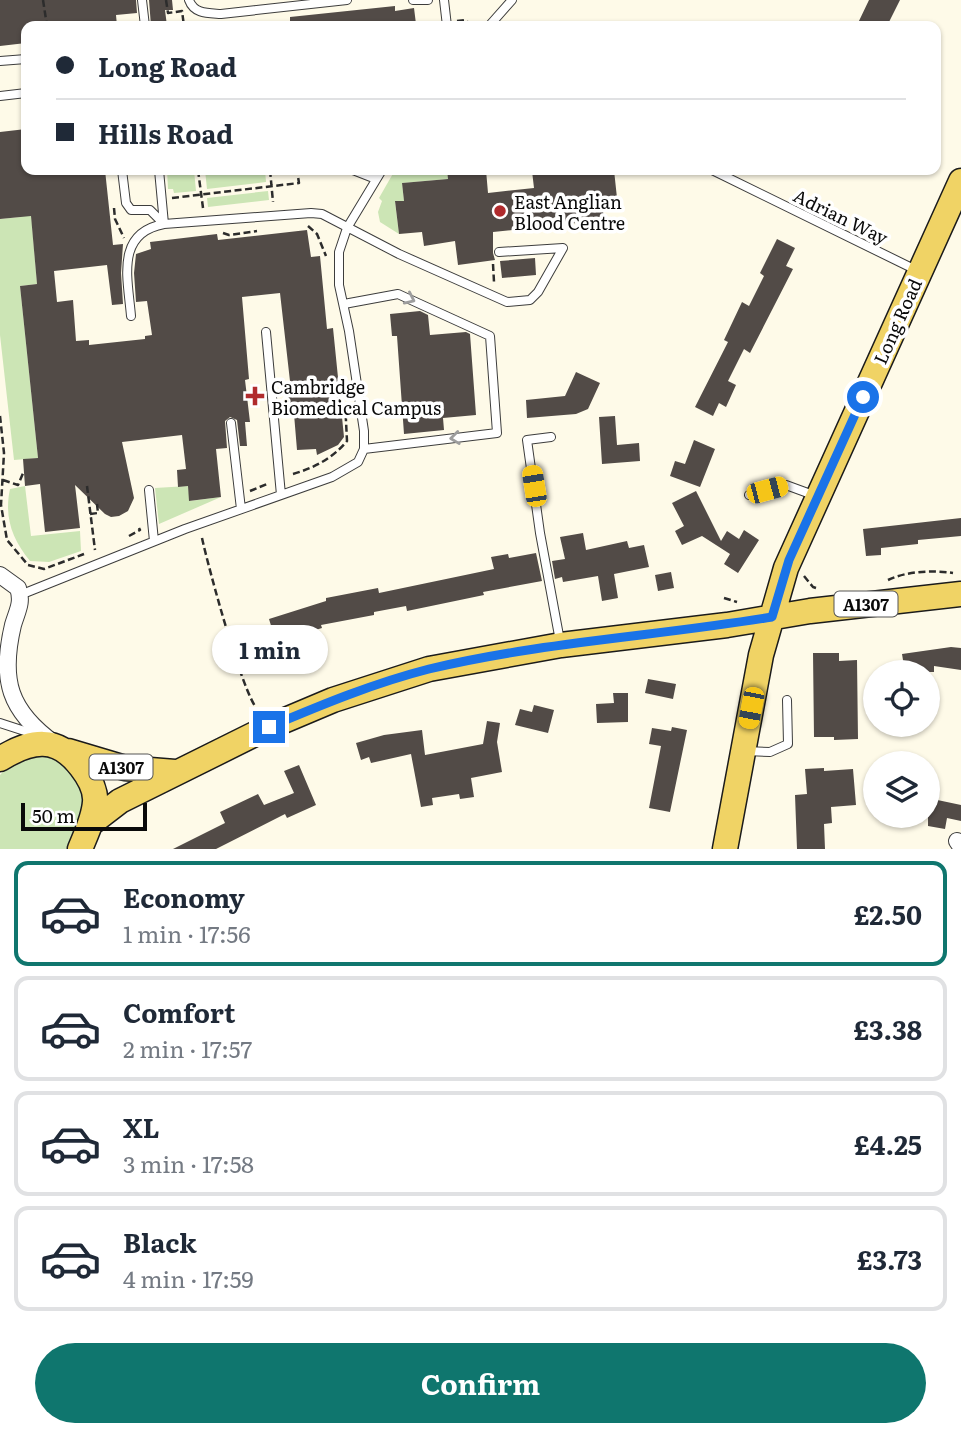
<!DOCTYPE html>
<meta charset="utf-8">
<style>
:root{--surface:#fff;--page:#f2f2f3;--text:#1f2937;--muted:#747a83;--line:#e0e1e3;--accent:#0f766e}
body{margin:0;font-family:Literata,serif;background:var(--page);color:var(--text);height:100vh;display:flex;flex-direction:column;font-size:26px;white-space:nowrap}
*{box-sizing:border-box;margin:0}
p{font-size:23px;color:var(--muted)}
.icon{flex:none;width:38px;height:38px;fill:none;stroke:currentColor;stroke-width:2;stroke-linecap:round;stroke-linejoin:round}
.map{position:relative;height:849px;overflow:hidden}
.side{display:flex;flex-direction:column;background:var(--surface);flex:1}
.side>*{flex:none}
.banner{position:absolute;left:21px;top:21px;width:920px;height:154px;border-radius:14px;box-shadow:0 2px 5px #0004;display:grid;align-content:center;height:154px;padding:0 35px;background:var(--surface)}
.fabs{position:absolute;left:863px;top:660px;display:grid;gap:14px}
.fabs a{display:grid;place-items:center;width:77px;height:77px;border-radius:50%;background:var(--surface);box-shadow:0 2px 5px #0004;font-size:35px}
.scale{position:absolute;left:21px;bottom:18px;width:126px;box-sizing:border-box;padding-left:7px;border:4px solid #0a0a0a;border-top:0;font-size:19px;line-height:24px;white-space:nowrap;color:#0a0a0a;-webkit-text-stroke:5px #fff;paint-order:stroke}
.end{position:absolute;width:32px;height:32px;margin:-16px;border:9px solid #1a73e8;background:#fff;box-shadow:0 0 0 4px #fff}
.from{border-radius:50%}
.bubble{position:absolute;height:49px;border-radius:24px;background:var(--surface);box-shadow:0 2px 5px #0004;font-size:23px;font-weight:700;line-height:49px;text-align:center}
.car{position:absolute;width:21px;height:42px;margin:-21px -10px;border-radius:9px;box-shadow:0 0 5px 2px #0007;background:linear-gradient(#f5c518 24%,#345 0 40%,#f5c518 0 76%,#345 0 86%,#f5c518 0)}
.banner b{display:flex;align-items:center;gap:24px;height:66px;font-size:26px}
.banner b+b{border-top:2px solid var(--line)}
.banner i{width:18px;height:18px;background:var(--text)}
ul{padding:12px 0 0;list-style:none}
li{display:flex;align-items:center;gap:21px;height:105px;margin:0 14px 10px;padding:0 21px;border:4px solid var(--line);border-radius:14px}
li div{flex:1}
li b{display:block;font-size:26px}
li em{font-style:normal;font-weight:700}
li.selected{border-color:var(--accent)}
li>.icon{width:63px;height:63px;stroke-width:1.5}
.cta{display:flex;gap:14px;margin-top:auto;padding:14px 35px}
.cta a{flex:1;height:80px;border-radius:42px;background:var(--accent);color:#fff;font-size:28px;font-weight:700;line-height:80px;text-align:center}
.map>svg:first-child{display:block}
.green{fill:#cce5b5}
.building{fill:#524b47}
.lines{fill:none;stroke-linecap:round;stroke-linejoin:round}
.service-casing{stroke:#3d3d3d;stroke-width:10}
.minor-casing{stroke:#3d3d3d;stroke-width:18}
.primary-casing{stroke:#1b1b1b;stroke-width:27}
.path{stroke:#2c2c2c;stroke-width:2.5;stroke-dasharray:7 3.5;stroke-linecap:butt}
.service{stroke:#fff;stroke-width:8}
.minor{stroke:#fff;stroke-width:16}
.primary{stroke:#f0d365;stroke-width:24}
.oneway{stroke:#9d9d9d}
.route{stroke:#1a73e8;stroke-width:9}
.poi-dot{fill:#b02b2d;stroke:#fff;stroke-width:2.5}
.labels{text-anchor:middle;dominant-baseline:central;stroke-width:7;stroke-linejoin:round;paint-order:stroke}
.shield{fill:#fff;stroke:#545454;stroke-width:2}
.shield-label{font-size:16px;font-weight:bold;fill:#0a0a0a}
.poi-label{font-size:18px;fill:#0a0a0a;stroke:#fff;text-anchor:start}
.street-label{font-size:18px;fill:#0a0a0a;stroke:#fff}
</style>
<div class="map">
<svg width="961" height="849" viewBox="0 0 961 849">
<rect width="100%" height="100%" fill="#fefae8"/>
<path class="green" d="M167,170H194L196,191L174,193L173,189H168Z
M205,170H265L266,182L207,189Z
M395,170H447L448,179L402,183L404,201L395,202L399,234L380,222L378,212L382,201L379,198Z
M268,191L269,200L208,207L207,198Z
M30,201L37,284L20,286L38,458L14,460L0,335V219L21,217Z
M25,486L31,536L80,531L81,551L49,562L30,561C12,539 4,517 10,489Z
M188,486L190,501L221,497L159,524L155,488Z
M31,755L50,756L65,763L85,796L83,809L66,849H0V775L14,760Z"/>
<path class="building" d="M0,0H136L137,13L116,15L117,26H26V43L0,46Z
M149,0H172L173,10H165L167,26H151Z
M869,0H900L887,26H866L858,23Z
M395,6V11L414,8L416,24L392,26H290V17Z
M26,129V170H105L113,245L123,244L121,273L123,304L112,305L107,265L54,271L57,302L73,300L76,341L89,340V345L145,339V336L152,335L147,301L136,302L134,273L136,254L151,249L150,242L217,234L218,240L307,230L311,257L320,256L327,329L333,328L344,437L338,445L317,455L316,449L297,450L294,414L290,415L287,390H291L280,293L242,297L249,379L245,380L250,422H245L247,446H240L237,420L230,417L225,421L227,448L216,449L221,497L189,501L188,486L178,487L177,470L186,469L182,435L122,442L134,498L128,511L119,516L111,517L105,514L75,485L80,528L45,532L40,484L25,486L23,459L38,458L20,286L37,284L31,216L0,219V132Z
M447,170H486L488,193L534,188L532,171L614,170L617,198L602,200L604,220L493,232V253L495,260L458,265L455,241L424,246L422,232L399,234L395,201H404L402,183L448,179Z
M777,239L795,248L786,266L793,269L750,353L744,349L728,381L736,385L726,407L719,403L713,416L695,407L728,342L724,340L742,302L749,306L764,276L760,273Z
M535,258L536,275L502,278L500,261Z
M420,311L428,315L430,335L466,332L470,334L476,415L443,418L444,430L404,434L397,336H392L390,314Z
M576,372L600,383L588,409L576,414L527,418L526,400L565,396Z
M615,416L617,445L639,443L640,461L602,464L599,417Z
M694,440L715,449L700,487L670,476L675,461L685,464Z
M696,491L721,541L727,531L739,539L744,530L759,540L738,573L724,564L730,554L702,536L682,545L675,531L684,526L672,503Z
M961,518V536L918,540V544L881,548V555L866,556L863,529Z
M583,533L586,550L627,541L629,548L644,545L649,567L614,574L618,598L602,601L598,576L563,582L562,577L555,579L552,561L565,559L560,537Z
M536,553L542,581L483,592L484,595L407,611L406,606L374,612V615L321,625L322,628L276,642L269,619L326,601V598L378,588L379,593L494,569L491,557L508,554L509,558Z
M671,572L674,588L658,591L655,575Z
M951,647L961,648V670L934,666V672H905L902,654Z
M813,653H839V661L857,660L858,739L834,740V737H814Z
M648,679L676,684L673,699L645,693Z
M613,693H628V722L597,723L596,704L614,703Z
M534,705L554,710L548,733L515,725L520,709L532,712Z
M487,721L500,723L497,742L502,772L471,778L474,797L460,799L459,794L432,798L433,805L421,807L411,754L371,763L369,757L361,760L356,743L384,735L422,730L425,755L483,744Z
M672,727L687,730L670,812L649,808L661,746L649,744L652,728L671,731Z
M299,765L316,805L287,818L285,814L216,849H173L225,823L220,812L258,794L264,805L294,793L284,771Z
M824,768V771L853,769L856,805L831,807L832,823L824,824L825,849H797L795,795L807,794L805,769Z
M928,798L961,805V821L947,818L945,829L928,826Z"/>
<g class="lines">
<g class="service-casing">
<path id="service" d="M142,0L145,26
M189,0C194,14 208,13 221,14L347,0
M413,0H428
M444,0L447,26
M489,26L512,0
M0,61L26,59
M0,96L26,93
M122,170L126,203L131,210H150L164,224
M159,170L164,224
M353,170L376,179
M712,170L916,270
M344,304L398,294L490,336L497,433L364,449
M131,316C128,279 115,233 164,224L311,213L322,214L399,254L507,302L530,300L538,292L563,248L499,252
M266,332L281,495
M231,423L241,509
M551,437L527,440L540,533L560,641
M149,490L154,541
M749,495L786,485L816,496
M20,595L185,529L332,477L358,462L364,449V431L349,331L339,285V252L347,228L382,170
M0,723L37,735
M745,751L770,752L788,744L787,700"/>
</g>
<g class="minor-casing">
<path id="minor" d="M0,575L18,588C23,603 17,611 13,625C0,680 9,711 55,744
M957,841L961,847"/>
</g>
<g class="primary-casing">
<path id="primary" d="M68,751L125,768L175,772
M0,759C31,740 57,735 81,767C88,776 96,790 95,802C94,818 86,834 80,849
M90,824L120,801L269,727L333,700L429,669L561,645L727,625L810,611L961,594
M725,849L761,655L786,568L961,181"/>
</g>
<path class="path" d="M43,0L47,26
M166,0L168,13L182,11L184,26
M457,21L465,20L473,26
M198,170L203,208
M270,170L273,202
M172,198L299,183L297,170
M114,208L115,219L124,238
M308,226L317,234L326,256
M223,233L229,235L257,231
M493,264L494,282
M0,416L4,453L1,505L7,540L28,565L44,569L84,554
M293,474C314,468 333,458 347,441L345,401
M3,480L18,485L24,471
M87,486L95,550
M250,491L267,484
M90,514L98,513L97,504
M129,536L140,530L139,528
M202,538C208,566 243,696 258,710
M804,576L813,587L816,588
M888,580C907,571 933,570 953,573
M724,598L737,602"/>
<use href="#service" class="service"/>
<use href="#minor" class="minor"/>
<use href="#primary" class="primary"/>
</g>
<defs><path id="oneway-chevron" d="M-2-3.5L2.5 0L-2 3.5" fill="none" stroke-width="1.6" stroke-linecap="round" stroke-linejoin="round" transform="scale(1.75)"/></defs>
<g class="oneway">
<use href="#oneway-chevron" transform="translate(410 299) rotate(25)"/>
<use href="#oneway-chevron" transform="translate(455 438) rotate(173)"/>
</g>
<g class="lines">
<path class="route" d="M269,727C321,705 374,683 429,669C542,642 658,636 772,617L789,560L863,397"/>
</g>
<g class="poi-dot">
<circle cx="500" cy="211" r="7"/>
<path d="M251.5 385.5h7v7h7v7h-7v7h-7v-7h-7v-7h7z"/>
</g>
<g class="labels">
<g class="shield">
<rect x="834.5" y="591.5" width="63" height="25" rx="5"/>
<rect x="89.5" y="754.5" width="63" height="25" rx="5"/>
</g>
<g class="shield-label">
<text x="866" y="604">A1307</text>
<text x="121" y="767">A1307</text>
</g>
<g class="poi-label">
<text x="514" y="201">East Anglian<tspan x="514" dy="21">Blood Centre</tspan></text>
<text x="271" y="386">Cambridge<tspan x="271" dy="21">Biomedical Campus</tspan></text>
</g>
<g class="street-label">
<text transform="translate(841 216) rotate(26)">Adrian Way</text>
<text transform="translate(897 321) rotate(-66)">Long Road</text>
</g>
</g>
</svg>
<div class="fabs">
<a><svg class="icon" aria-label="locate" viewBox="0 0 24 24"><circle cx="12" cy="12" r="6"/><path d="M12 2v4M12 18v4M2 12h4M18 12h4"/></svg></a>
<a><svg class="icon" aria-label="layers" viewBox="0 0 24 24"><path d="M12 4l9 5-9 5-9-5zM3 14l9 5 9-5"/></svg></a>
</div>
<div class="scale">50 m</div>
<i class="end from" style="left:863px;top:397px"></i>
<i class="end" style="left:269px;top:727px"></i>
<div class="bubble" style="left:212px;top:625px;width:116px">1 min</div>
<i class="car" style="left:534px;top:486px;rotate:351deg"></i>
<i class="car" style="left:767px;top:490px;rotate:75deg"></i>
<i class="car" style="left:751px;top:708px;rotate:191deg"></i>
<div class="banner">
<b><i class="from"></i>Long Road</b>
<b><i></i>Hills Road</b>
</div>
</div>
<section class="side">
<ul>
<li class="selected"><svg class="icon" aria-label="car" viewBox="0 0 24 24"><path d="M5 17H2v-5l4-1 3-4h7l3 4 3 1v5h-3M9 17h6M6 11h13"/><circle cx="7" cy="17" r="2"/><circle cx="17" cy="17" r="2"/></svg><div><b>Economy</b><p>1 min · 17:56</p></div><em>£2.50</em></li>
<li><svg class="icon" aria-label="car" viewBox="0 0 24 24"><path d="M5 17H2v-5l4-1 3-4h7l3 4 3 1v5h-3M9 17h6M6 11h13"/><circle cx="7" cy="17" r="2"/><circle cx="17" cy="17" r="2"/></svg><div><b>Comfort</b><p>2 min · 17:57</p></div><em>£3.38</em></li>
<li><svg class="icon" aria-label="car" viewBox="0 0 24 24"><path d="M5 17H2v-5l4-1 3-4h7l3 4 3 1v5h-3M9 17h6M6 11h13"/><circle cx="7" cy="17" r="2"/><circle cx="17" cy="17" r="2"/></svg><div><b>XL</b><p>3 min · 17:58</p></div><em>£4.25</em></li>
<li><svg class="icon" aria-label="car" viewBox="0 0 24 24"><path d="M5 17H2v-5l4-1 3-4h7l3 4 3 1v5h-3M9 17h6M6 11h13"/><circle cx="7" cy="17" r="2"/><circle cx="17" cy="17" r="2"/></svg><div><b>Black</b><p>4 min · 17:59</p></div><em>£3.73</em></li>
</ul>
<div class="cta"><a>Confirm</a></div>
</section>
